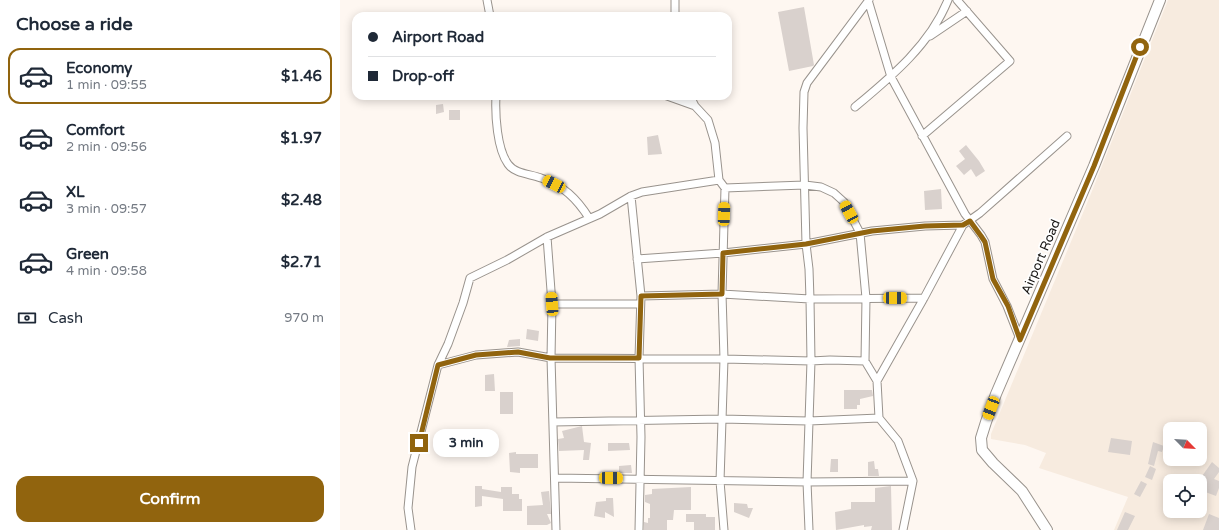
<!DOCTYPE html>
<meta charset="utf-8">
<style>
:root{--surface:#fff;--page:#f6f6f7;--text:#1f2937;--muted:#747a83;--line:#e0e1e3;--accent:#91640e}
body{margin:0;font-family:"Varela Round",sans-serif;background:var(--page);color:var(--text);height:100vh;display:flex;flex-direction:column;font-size:15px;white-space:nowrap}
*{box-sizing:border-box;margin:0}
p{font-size:13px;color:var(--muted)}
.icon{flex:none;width:22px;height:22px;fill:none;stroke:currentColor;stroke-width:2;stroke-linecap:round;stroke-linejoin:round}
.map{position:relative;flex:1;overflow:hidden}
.sheet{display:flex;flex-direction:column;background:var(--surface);width:340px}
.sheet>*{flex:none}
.banner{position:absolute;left:12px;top:12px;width:380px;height:88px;border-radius:12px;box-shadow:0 2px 10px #0003;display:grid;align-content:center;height:88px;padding:0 16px;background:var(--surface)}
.needle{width:26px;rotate:114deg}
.tools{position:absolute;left:823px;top:422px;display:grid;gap:8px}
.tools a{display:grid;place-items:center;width:44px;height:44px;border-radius:8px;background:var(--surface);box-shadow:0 2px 10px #0003;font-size:20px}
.end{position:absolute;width:18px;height:18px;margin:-9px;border:5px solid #91640e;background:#fff;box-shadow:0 0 0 2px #fff}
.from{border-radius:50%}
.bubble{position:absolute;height:28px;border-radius:12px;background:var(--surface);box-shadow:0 2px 10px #0003;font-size:13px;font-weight:700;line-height:28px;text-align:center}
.car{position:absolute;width:12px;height:24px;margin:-12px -6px;border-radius:5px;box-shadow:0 0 3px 1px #0007;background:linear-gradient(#f5c518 24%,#345 0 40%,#f5c518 0 76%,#345 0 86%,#f5c518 0)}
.banner b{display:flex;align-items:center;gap:14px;height:38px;font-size:15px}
.banner b+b{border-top:1px solid var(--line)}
.banner i{width:10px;height:10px;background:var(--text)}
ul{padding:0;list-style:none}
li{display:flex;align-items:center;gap:12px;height:56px;margin:0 8px 6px;padding:0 8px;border:2px solid transparent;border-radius:12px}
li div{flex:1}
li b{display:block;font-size:15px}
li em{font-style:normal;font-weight:700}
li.current{border-color:var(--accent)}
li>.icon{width:36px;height:36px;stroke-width:1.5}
h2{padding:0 16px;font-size:18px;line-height:48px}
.pay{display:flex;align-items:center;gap:10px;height:44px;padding:0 16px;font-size:15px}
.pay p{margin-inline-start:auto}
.action{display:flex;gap:8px;margin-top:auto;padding:8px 16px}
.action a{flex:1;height:46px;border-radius:12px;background:var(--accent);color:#fff;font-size:16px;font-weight:700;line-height:46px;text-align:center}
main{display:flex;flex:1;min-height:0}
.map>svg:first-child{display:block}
.built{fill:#f7ebdf;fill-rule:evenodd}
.building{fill:#d9d1cd}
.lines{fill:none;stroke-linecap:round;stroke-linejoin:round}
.street-casing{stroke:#99938d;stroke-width:9}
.secondary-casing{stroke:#99938d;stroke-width:12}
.street{stroke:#fff;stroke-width:7}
.secondary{stroke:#fff;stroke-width:10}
.route{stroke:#91640e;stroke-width:5}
.labels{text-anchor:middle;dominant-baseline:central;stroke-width:3.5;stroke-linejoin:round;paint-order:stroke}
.street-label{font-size:13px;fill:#171513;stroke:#fff}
</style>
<main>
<section class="sheet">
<h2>Choose a ride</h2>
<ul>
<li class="current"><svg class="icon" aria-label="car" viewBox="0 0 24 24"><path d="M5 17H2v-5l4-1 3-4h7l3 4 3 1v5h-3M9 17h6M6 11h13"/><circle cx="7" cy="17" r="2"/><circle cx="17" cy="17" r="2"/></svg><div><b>Economy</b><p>1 min · 09:55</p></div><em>$1.46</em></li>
<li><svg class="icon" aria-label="car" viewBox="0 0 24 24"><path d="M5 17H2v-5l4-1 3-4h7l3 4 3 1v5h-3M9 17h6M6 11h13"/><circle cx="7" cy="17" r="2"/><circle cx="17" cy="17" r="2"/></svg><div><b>Comfort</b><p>2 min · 09:56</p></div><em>$1.97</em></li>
<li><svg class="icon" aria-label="car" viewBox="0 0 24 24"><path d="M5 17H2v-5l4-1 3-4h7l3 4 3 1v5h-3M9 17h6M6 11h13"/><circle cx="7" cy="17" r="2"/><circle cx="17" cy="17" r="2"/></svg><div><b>XL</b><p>3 min · 09:57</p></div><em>$2.48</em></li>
<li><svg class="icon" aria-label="car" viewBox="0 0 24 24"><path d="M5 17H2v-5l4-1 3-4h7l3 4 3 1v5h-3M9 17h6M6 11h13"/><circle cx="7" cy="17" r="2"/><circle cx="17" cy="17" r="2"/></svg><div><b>Green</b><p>4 min · 09:58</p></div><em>$2.71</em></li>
</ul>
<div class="pay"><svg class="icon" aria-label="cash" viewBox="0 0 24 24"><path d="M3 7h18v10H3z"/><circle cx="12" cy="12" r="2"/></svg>Cash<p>970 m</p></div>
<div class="action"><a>Confirm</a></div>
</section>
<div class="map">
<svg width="879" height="530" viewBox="0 0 879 530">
<rect width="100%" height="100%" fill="#fef7f1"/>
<path class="built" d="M828,0H879V530H774L788,497L699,468L706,453L685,445L651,439V434L750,196ZM830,429H860V459H830ZM830,481H860V511H830Z"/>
<path class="building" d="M464,7L474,65L473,66L449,71L438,12Z
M103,104L104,112L96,114V105Z
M109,110H120V120H109Z
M318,135L322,154L308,155L307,137Z
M626,145L639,161L645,171L636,177L631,169L624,175L616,166L625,159L619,151Z
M601,189L602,209L585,210L584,191Z
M187,329L199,331L198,341L186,339Z
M180,339V346L167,347L169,340Z
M154,374L155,391H145V375Z
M504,390H532L533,396L520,399V405H517V409H504Z
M160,392H173V414H160Z
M242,426L244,442L251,443L249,460H243L244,450L219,451L218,439L224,438L222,431Z
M771,438L792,441L790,455L768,452Z
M813,442L824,446L822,452L818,451L814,466L808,464Z
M268,443H289L290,450L268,451Z
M176,452V454H198V468H180V473L170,472L169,453Z
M491,459H498V472H490Z
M534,461L535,469H538L539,476H528V462Z
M872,462L879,468V472L874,479L879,481V488L876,496L860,490V479Z
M291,465L292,473H279V466Z
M810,466L816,469L812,480L805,477Z
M801,481L807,484L800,497L794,494Z
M135,486H142V489L161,492V487H172V494H179V499H182V511H163V499L142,496V506L135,507Z
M551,486L552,530H531L532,526L524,527V525L496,530L495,512L511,509V502H535V488Z
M351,487V510H334L333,520H327V530H304V522L308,523V518H310V504L305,502V495L312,494V489Z
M209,491L211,514H207L211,523L207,525H187V506L203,505L201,492Z
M266,498H273L274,517L265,512V518L254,516L256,502L266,501Z
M394,503L407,504L408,508H413L409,518L394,512Z
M785,512L795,516L788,530H777Z
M346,514H366V517H375V530H354V522H346Z
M869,514L879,518V530H863Z"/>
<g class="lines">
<g class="street-casing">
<path id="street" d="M147,0L150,16
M335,0V16
M528,0L551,77L625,214L641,235L645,242L653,279L667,306L680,339
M590,36L627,11
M156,96C155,115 157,149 168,164C175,174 191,174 201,178C223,185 237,199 249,218
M327,96L355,106
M350,96L355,106L368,120L375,143L379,180
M515,107C551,77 590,45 608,0
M582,136L670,61L617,0
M291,196L301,296L299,358L301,437L299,530
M207,237L212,304L211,358L216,530
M297,259L383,253L466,244L532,231L585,226L623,225L640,213L727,136
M301,296L382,294L470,299L584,298
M212,304H300
M98,365L136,355L178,352L211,358L384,359L471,361L490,360L525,361L537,381
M213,422L382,419L469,421L539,418
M215,478L467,482L573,481
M71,530L68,508L72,467L98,365L108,344L123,303L130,278L167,260L207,237L260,214L291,196L302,192L379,180L385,188L465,185L481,187L494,193L504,202L520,233L526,298L525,361
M384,530L380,481L384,359L382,294L385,188
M469,530L467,482L471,361L470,299L469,269L466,244L463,128L464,92L467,83L529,0
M563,530L573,481L558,441L539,418L537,381L584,298L623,225"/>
</g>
<g class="secondary-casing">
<path id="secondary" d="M707,530L682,491L653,463L642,450L641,438L646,422L656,394L754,166L820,0"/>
</g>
<use href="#street" class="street"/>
<use href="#secondary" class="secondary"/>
</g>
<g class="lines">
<path class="route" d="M79,443L98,365L136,355L178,352L210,358H299L301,296L382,294L383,253L466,244L532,231L585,226L623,225L630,221L641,236L645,242L653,279L668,306L680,340L754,166L800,47"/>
</g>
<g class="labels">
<g class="street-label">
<text transform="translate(701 257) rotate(-67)">Airport Road</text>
</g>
</g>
</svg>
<div class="tools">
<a><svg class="needle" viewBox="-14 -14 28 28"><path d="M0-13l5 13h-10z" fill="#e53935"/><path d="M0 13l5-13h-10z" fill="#747a83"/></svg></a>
<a><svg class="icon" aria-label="locate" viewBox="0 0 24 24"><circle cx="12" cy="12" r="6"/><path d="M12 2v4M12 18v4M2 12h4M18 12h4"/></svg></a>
</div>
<i class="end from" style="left:800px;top:47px"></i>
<i class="end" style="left:79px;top:443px"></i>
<div class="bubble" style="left:93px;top:429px;width:66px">3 min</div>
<i class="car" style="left:214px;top:184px;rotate:297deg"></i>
<i class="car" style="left:509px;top:212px;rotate:331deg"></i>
<i class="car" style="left:384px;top:214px;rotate:2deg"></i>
<i class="car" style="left:555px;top:298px;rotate:90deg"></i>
<i class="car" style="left:212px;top:304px;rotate:356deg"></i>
<i class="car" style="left:651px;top:408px;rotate:201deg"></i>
<i class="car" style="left:271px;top:478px;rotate:91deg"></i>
<div class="banner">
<b><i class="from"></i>Airport Road</b>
<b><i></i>Drop-off</b>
</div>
</div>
</main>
